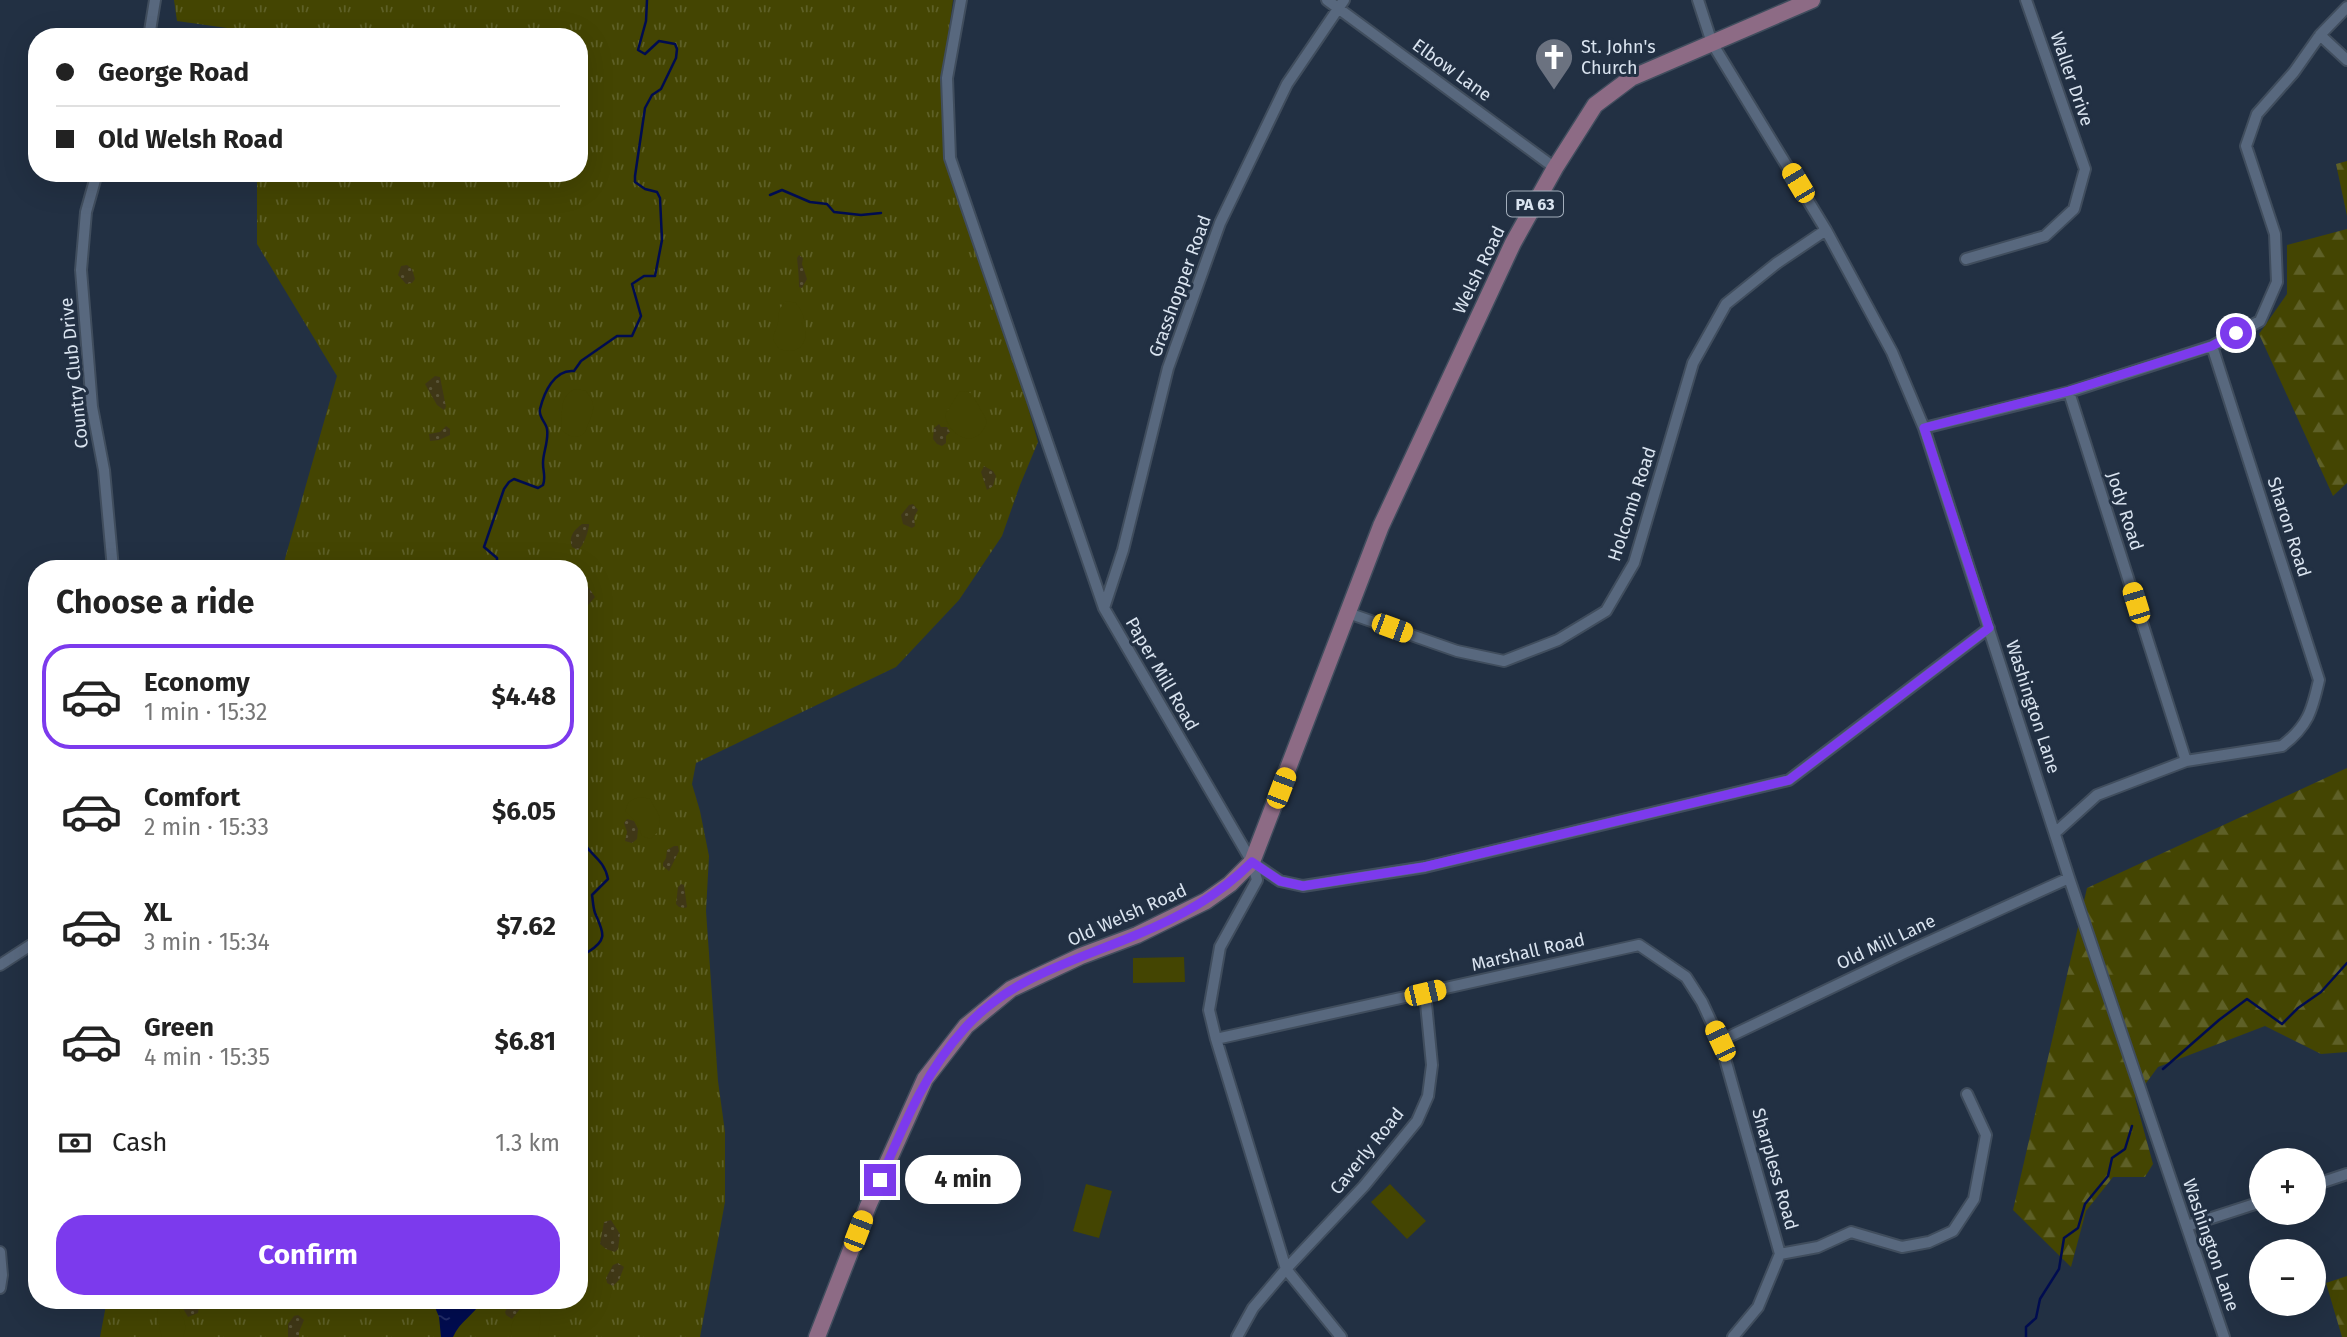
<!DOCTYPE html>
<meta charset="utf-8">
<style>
:root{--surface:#fff;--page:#f6f6f6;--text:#222;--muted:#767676;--line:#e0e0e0;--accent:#7c3aed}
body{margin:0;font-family:"Fira Sans",sans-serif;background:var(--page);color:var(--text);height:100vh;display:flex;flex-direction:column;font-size:26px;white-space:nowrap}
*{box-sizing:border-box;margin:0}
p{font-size:23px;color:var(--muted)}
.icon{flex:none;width:38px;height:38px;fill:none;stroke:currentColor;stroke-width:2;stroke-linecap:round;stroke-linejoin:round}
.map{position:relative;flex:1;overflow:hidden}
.panel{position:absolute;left:28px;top:560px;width:560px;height:749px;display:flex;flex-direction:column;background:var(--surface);border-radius:28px;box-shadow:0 7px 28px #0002}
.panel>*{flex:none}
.banner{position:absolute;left:28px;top:28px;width:560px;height:154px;border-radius:28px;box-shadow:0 7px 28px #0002;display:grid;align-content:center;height:154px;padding:0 28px;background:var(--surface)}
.fabs{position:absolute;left:2249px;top:1148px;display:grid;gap:14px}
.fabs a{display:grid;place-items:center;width:77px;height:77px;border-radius:50%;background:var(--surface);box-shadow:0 7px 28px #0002;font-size:35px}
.end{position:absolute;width:32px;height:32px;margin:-16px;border:9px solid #7c3aed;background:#fff;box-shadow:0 0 0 4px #fff}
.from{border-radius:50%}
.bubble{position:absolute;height:49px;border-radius:24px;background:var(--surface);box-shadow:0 7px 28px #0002;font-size:23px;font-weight:700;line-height:49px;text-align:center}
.car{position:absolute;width:21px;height:42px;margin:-21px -10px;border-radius:9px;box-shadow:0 0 5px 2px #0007;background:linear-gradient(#f5c518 24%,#345 0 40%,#f5c518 0 76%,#345 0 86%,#f5c518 0)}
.banner b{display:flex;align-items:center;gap:24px;height:66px;font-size:26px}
.banner b+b{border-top:2px solid var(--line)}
.banner i{width:18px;height:18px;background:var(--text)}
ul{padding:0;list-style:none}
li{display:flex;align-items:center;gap:21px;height:105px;margin:0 14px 10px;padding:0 14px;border:4px solid transparent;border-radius:28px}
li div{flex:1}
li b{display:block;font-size:26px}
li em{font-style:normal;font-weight:700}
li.selected{border-color:var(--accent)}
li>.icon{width:63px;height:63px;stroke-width:1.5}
h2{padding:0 28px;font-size:32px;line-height:84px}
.pay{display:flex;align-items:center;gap:18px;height:77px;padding:0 28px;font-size:26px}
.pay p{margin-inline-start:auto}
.cta{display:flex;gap:14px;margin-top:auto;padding:14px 28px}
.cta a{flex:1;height:80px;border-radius:28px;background:var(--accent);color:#fff;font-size:28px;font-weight:700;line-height:80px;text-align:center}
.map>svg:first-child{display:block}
.grass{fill:url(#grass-tufts)}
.forest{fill:url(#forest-firs)}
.sand{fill:url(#sand-dots)}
.park{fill:#444502}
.water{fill:url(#water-ripples)}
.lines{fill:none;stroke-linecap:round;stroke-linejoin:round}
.stream{stroke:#000c50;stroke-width:2.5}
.minor-casing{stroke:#404d5d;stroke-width:14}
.primary-casing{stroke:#404d5d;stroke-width:19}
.minor{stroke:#58687e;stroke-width:10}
.primary{stroke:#8d6b85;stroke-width:16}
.route{stroke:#7c3aed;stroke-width:9}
.labels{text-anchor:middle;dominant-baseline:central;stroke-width:6;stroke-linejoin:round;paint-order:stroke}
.shield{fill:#223043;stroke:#a3aebc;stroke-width:2}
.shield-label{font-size:16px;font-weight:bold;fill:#dae4f0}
.poi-label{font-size:18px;fill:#dae4f0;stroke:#223043;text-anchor:start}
.street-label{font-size:18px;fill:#dae4f0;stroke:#223043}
</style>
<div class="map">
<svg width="2347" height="1337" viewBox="0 0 2347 1337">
<defs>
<pattern id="grass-tufts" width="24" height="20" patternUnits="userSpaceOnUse" patternTransform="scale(1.75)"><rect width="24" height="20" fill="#444502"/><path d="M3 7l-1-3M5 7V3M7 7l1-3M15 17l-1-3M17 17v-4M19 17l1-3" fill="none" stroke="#5e6027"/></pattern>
<pattern id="forest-firs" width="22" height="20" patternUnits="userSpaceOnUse" patternTransform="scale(1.75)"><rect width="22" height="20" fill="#444502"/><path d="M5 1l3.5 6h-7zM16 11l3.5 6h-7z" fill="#5e6027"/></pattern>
<pattern id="sand-dots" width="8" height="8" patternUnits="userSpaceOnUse" patternTransform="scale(1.75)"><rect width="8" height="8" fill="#3f3716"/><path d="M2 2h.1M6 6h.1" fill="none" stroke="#5a5438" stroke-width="1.8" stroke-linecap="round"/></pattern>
<pattern id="water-ripples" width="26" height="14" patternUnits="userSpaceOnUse" patternTransform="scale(1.75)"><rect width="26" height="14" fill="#000c50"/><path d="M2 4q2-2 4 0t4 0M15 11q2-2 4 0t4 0" fill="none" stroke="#252f6a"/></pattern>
</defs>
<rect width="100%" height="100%" fill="#223043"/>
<path class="grass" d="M174,0H953L942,80L946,161L1012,351L1038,442L1020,485L1002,536L959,600L896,667L696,763L692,784L700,811L709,856L706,911L718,1081L725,1132V1202L700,1337H100L107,1300H579V569H282L337,376L257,244V173H579V37H256V32L177,21Z"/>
<path class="forest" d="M2347,161V216L2336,164Z
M2347,229V483L2333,496L2259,334L2287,294V245Z
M2347,768V1052L2321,1054L2265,1026L2158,1067L2135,1098L2153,1164L2145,1177H2113L2086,1211L2071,1267L2013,1210L2087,888Z
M2347,1276V1337H2342L2326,1283Z"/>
<path class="sand" d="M799,255L803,258L802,264L807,279L802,288L799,287C799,277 798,268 797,258Z
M407,265L412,269L415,279L412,283L406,284L398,275L401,266Z
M435,376L440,377L446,407L444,410L437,405L425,384Z
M939,424L941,427H947L950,432L946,436V443L942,446L937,444L933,439L934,428Z
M446,426L450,429V435L439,440L430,441L429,434L440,432Z
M984,466L993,471L996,476L993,486L987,490L981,472Z
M913,504L918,510L914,517L915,526L912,528L903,524L901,515L909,505Z
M582,524H589C589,531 583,547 578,550L572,547C568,537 574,530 582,524Z
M583,586L589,588L595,597L584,610H579V589Z
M627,819L634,821L638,829L637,839L632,843L625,841L627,832L624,823Z
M674,846H678L679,851L669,871L663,866V863L666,858L667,850Z
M681,884L684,885L687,907L685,908L679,907L676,904L678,887Z
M611,1220L620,1234L618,1249L615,1252L606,1249L600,1244L604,1222Z
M618,1263L624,1267L619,1280L613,1286L607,1283L606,1278L613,1265Z
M178,1300H195L199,1307L198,1313L188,1317Z
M511,1300H523L525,1303L512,1319L506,1315L505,1312Z
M298,1315L304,1320L299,1332V1337H288V1324L294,1316Z"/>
<path class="park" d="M787,301L796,303C811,321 812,360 779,349L773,340C773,333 777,329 778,322C779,312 778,308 787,301Z
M575,389L586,391C595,403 595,409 589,422C586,427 588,427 585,432C578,441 567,436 561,429C564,413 557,398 575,389Z
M967,391L972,394L987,421C979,450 950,439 945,415L959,392Z
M642,797L650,799L660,817L658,832L650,839L642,836L637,823L626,812C625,802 633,798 642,797Z
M1184,957L1185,982L1133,983V958Z
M1086,1184L1112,1191L1099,1238L1073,1231Z
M1390,1184L1426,1221L1407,1239L1371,1202Z
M159,1300H175C179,1315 190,1321 183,1337H162L157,1319Z
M533,1301L538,1304L541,1319L538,1337H512C507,1323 521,1308 533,1301Z"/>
<path class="water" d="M432,1300H483C474,1315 460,1321 453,1337H441L439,1317Z"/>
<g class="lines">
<path class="stream" d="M770,195L782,190L810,202L827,204L834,212L861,215L881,213
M497,569V558L484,547L504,489L509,482L514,479L538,488L543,485C546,477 543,472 543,463C543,452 549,441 547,429C546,422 538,417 540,409C544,393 554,369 574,371L581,361L617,336H632L641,316L632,284L644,276H655L662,240L660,198L657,192L645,189L635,182V176L645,108L652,95L661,89L676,58L677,49L675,44L659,41L645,54L638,50L646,21L647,0
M579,834C586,854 604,857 608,879L592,895C593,901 593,907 595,913C603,932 609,939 588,952L579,950
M579,985L585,993L584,1002L579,1007
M2163,1069L2219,1020L2247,999L2282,1024L2298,1008L2321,992L2347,963
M2026,1337V1327L2036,1318L2040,1299L2059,1269L2064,1238L2078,1228L2085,1204L2108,1176L2112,1158L2125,1149L2132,1126"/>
<g class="minor-casing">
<path id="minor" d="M961,0L947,78L950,158L1104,608L1252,862L1257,880L1220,947L1209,1010L1216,1039L1286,1269L1253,1308L1237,1337
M1327,0L1555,168
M1698,0L1712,43L1826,230L1892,352L1924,428L2069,878L2224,1337
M2320,35L2347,60
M149,37L155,0
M97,173L86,212L81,270L92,407L104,470L113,569
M1966,259L2045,236L2074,209L2085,169L2026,0
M2069,392L2186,761
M1924,428L2069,392L2212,346L2260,321L2277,282L2275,234L2246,146L2257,114L2294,72L2320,35L2347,7
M1104,608L1123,550L1168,368L1220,223L1287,84L1344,0
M1348,613L1457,651L1504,661L1558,640L1606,611L1634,563L1693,363L1726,304L1777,263L1826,230
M2056,832L2097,795L2186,761L2282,746C2308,726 2312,711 2319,680L2212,346
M1252,862L1280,881L1303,886L1425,867L1789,780L1989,628
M0,965L37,941
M1216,1039L1639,945L1686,977L1702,1002L1720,1041L1780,1254L1758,1307L1733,1337
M1720,1041L1904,953L2069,878
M2314,1185L2347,1174
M2187,1226L2261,1202
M0,1252L2,1275L0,1288
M1780,1254L1818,1247L1851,1232L1902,1247L1929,1242L1953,1231L1974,1199L1986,1135L1967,1094
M1341,1337L1286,1269L1364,1186L1417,1121L1428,1096L1432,1065L1425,993"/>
</g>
<g class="primary-casing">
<path id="primary" d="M817,1337L868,1206L925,1079L966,1026L1011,989L1081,956L1137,935L1206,901L1230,884L1252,862L1381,526L1513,243L1555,168L1595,105L1631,78L1812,0"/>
</g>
<use href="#minor" class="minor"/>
<use href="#primary" class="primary"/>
</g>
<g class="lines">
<path class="route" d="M880,1180C904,1125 924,1073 965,1028C1009,978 1077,960 1136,935C1180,917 1218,896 1252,862L1280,881L1303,886L1424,867L1789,780L1989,628L1924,428L2069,391L2212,346L2236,333"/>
</g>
<defs>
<g id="church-pin" transform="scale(2.0125)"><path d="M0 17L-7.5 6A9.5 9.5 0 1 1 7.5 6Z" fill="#6b7280" stroke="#223043"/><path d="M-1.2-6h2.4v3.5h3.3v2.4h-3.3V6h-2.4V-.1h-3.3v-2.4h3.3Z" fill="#fff"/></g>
</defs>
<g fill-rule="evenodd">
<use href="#church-pin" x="1554" y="57"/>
</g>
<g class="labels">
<rect class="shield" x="1507" y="191.5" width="56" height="25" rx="5"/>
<g class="shield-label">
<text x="1535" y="204">PA 63</text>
</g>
<g class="poi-label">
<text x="1581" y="47">St. John's<tspan x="1581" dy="21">Church</tspan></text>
</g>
<g class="street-label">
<text transform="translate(1452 70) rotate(36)">Elbow Lane</text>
<text transform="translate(2072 79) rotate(71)">Waller Drive</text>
<text transform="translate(1479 270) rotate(-64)">Welsh Road</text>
<text transform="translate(1180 286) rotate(-70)">Grasshopper Road</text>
<text transform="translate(74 373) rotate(-96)">Country Club Drive</text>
<text transform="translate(1632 504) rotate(-72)">Holcomb Road</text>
<text transform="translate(2125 511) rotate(72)">Jody Road</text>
<text transform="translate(2289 527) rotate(72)">Sharon Road</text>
<text transform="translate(1162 674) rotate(60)">Paper Mill Road</text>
<text transform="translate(2033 707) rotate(72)">Washington Lane</text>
<text transform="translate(1127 915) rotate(-24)">Old Welsh Road</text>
<text transform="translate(1886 942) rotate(-25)">Old Mill Lane</text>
<text transform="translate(1528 952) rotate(-13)">Marshall Road</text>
<text transform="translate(1367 1151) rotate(-51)">Caverly Road</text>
<text transform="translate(1775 1169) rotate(74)">Sharpless Road</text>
<text transform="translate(2211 1245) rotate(71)">Washington Lane</text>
</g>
</g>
</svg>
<div class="fabs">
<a>+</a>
<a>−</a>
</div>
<i class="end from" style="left:2236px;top:333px"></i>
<i class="end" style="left:880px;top:1180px"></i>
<div class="bubble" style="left:905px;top:1155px;width:116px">4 min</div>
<i class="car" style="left:1798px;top:183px;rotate:329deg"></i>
<i class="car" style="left:2136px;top:603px;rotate:343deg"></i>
<i class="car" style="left:1392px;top:628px;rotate:110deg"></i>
<i class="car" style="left:1281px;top:788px;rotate:21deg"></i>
<i class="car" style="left:1425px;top:993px;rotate:77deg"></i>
<i class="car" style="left:1720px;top:1041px;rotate:335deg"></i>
<i class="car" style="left:858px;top:1231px;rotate:21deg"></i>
<div class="banner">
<b><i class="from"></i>George Road</b>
<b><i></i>Old Welsh Road</b>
</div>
<section class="panel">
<h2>Choose a ride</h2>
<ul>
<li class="selected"><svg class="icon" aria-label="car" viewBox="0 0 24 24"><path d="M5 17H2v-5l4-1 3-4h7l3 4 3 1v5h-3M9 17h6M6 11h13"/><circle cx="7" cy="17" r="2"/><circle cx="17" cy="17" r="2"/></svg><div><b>Economy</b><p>1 min · 15:32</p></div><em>$4.48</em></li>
<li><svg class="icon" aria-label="car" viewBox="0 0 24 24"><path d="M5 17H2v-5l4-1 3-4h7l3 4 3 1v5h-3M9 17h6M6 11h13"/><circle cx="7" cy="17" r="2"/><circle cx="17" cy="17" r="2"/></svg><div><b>Comfort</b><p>2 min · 15:33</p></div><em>$6.05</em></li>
<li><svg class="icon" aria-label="car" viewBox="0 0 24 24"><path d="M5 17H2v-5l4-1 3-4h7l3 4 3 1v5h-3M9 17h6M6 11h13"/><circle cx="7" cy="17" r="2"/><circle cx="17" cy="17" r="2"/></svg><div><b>XL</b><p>3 min · 15:34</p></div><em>$7.62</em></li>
<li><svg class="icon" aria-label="car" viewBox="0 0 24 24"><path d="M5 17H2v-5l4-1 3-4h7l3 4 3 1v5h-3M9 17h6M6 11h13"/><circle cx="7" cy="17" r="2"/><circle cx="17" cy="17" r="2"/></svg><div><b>Green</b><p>4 min · 15:35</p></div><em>$6.81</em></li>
</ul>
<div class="pay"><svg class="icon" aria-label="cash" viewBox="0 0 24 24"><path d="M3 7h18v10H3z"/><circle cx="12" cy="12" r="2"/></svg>Cash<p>1.3 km</p></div>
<div class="cta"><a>Confirm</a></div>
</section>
</div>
